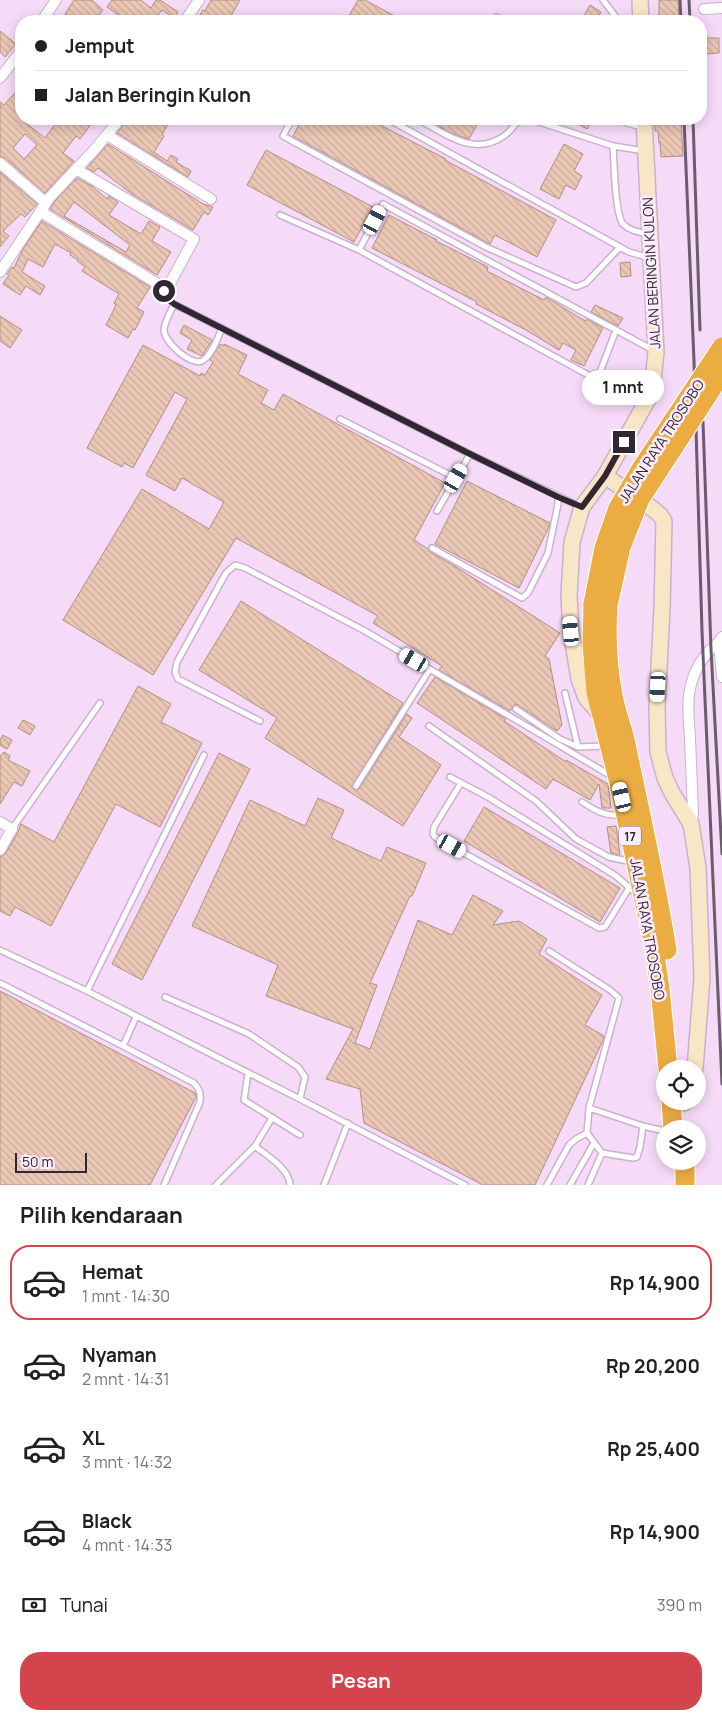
<!DOCTYPE html>
<html lang="id">
<meta charset="utf-8">
<style>
:root{--surface:#fff;--page:#f2f2f2;--text:#202124;--muted:#757577;--line:#e0e0e0;--accent:#d4444c}
body{margin:0;font-family:Manrope,sans-serif;background:var(--page);color:var(--text);height:100vh;display:flex;flex-direction:column;font-size:19px;white-space:nowrap}
*{box-sizing:border-box;margin:0}
p{font-size:16px;color:var(--muted)}
.icon{flex:none;width:28px;height:28px;fill:none;stroke:currentColor;stroke-width:2;stroke-linecap:round;stroke-linejoin:round}
.map{position:relative;height:1185px;overflow:hidden}
.side{display:flex;flex-direction:column;background:var(--surface);flex:1}
.side>*{flex:none}
.banner{position:absolute;left:15px;top:15px;width:692px;height:110px;border-radius:20px;box-shadow:0 2px 12px #0003;display:grid;align-content:center;height:110px;padding:0 20px;background:var(--surface)}
.buttons{position:absolute;left:656px;top:1060px;display:grid;gap:10px}
.buttons a{display:grid;place-items:center;width:50px;height:50px;border-radius:50%;background:var(--surface);box-shadow:0 2px 12px #0003;font-size:25px}
.scale{position:absolute;left:15px;bottom:12px;width:72px;box-sizing:border-box;padding-left:5px;border:2px solid #312732;border-top:0;font-size:14px;line-height:18px;white-space:nowrap;color:#312732;-webkit-text-stroke:4px #fcecfe;paint-order:stroke}
.end{position:absolute;width:22px;height:22px;margin:-11px;border:6px solid #312732;background:#fff;box-shadow:0 0 0 2px #fff}
.from{border-radius:50%}
.bubble{position:absolute;height:35px;border-radius:18px;background:var(--surface);box-shadow:0 2px 12px #0003;font-size:16px;font-weight:700;line-height:35px;text-align:center}
.car{position:absolute;width:15px;height:30px;margin:-15px -8px;border-radius:6px;box-shadow:0 0 4px 1px #0007;background:linear-gradient(#fff 24%,#345 0 40%,#fff 0 76%,#345 0 86%,#fff 0)}
.banner b{display:flex;align-items:center;gap:18px;height:48px;font-size:19px}
.banner b+b{border-top:1px solid var(--line)}
.banner i{width:12px;height:12px;background:var(--text)}
ul{padding:0;list-style:none}
li{display:flex;align-items:center;gap:15px;height:75px;margin:0 10px 8px;padding:0 10px;border:2px solid transparent;border-radius:20px}
li div{flex:1}
li b{display:block;font-size:19px}
li em{font-style:normal;font-weight:700}
li.active{border-color:var(--accent)}
li>.icon{width:45px;height:45px;stroke-width:1.5}
h2{padding:0 20px;font-size:22px;line-height:60px}
.pay{display:flex;align-items:center;gap:12px;height:55px;padding:0 20px;font-size:19px}
.pay p{margin-inline-start:auto}
.primary-button{display:flex;gap:10px;margin-top:auto;padding:10px 20px}
.primary-button a{flex:1;height:58px;border-radius:20px;background:var(--accent);color:#fff;font-size:20px;font-weight:700;line-height:58px;text-align:center}
.map>svg:first-child{display:block}
.building{fill:url(#building-back-hatch);stroke:#b18f7e;fill-rule:evenodd}
.lines{fill:none;stroke-linecap:round;stroke-linejoin:round}
.lane-casing{stroke:#c9b1cd;stroke-width:8}
.street-casing{stroke:#c9b1cd;stroke-width:12}
.secondary-casing{stroke:#c9b1cd;stroke-width:18}
.highway-casing{stroke:#fff;stroke-width:21}
.lane{stroke:#fff;stroke-width:5}
.street{stroke:#fff;stroke-width:10}
.secondary{stroke:#f9e6c6;stroke-width:15}
.highway{stroke:#ebad42;stroke-width:19}
.rail{stroke:#6a5c6c;stroke-width:3}
.highway-bridge-casing{stroke:#fff;stroke-width:21;stroke-linecap:butt}
.highway-bridge{stroke:#ebad42;stroke-width:19}
.route{stroke:#312732;stroke-width:6}
.labels{text-anchor:middle;dominant-baseline:central;stroke-width:5;stroke-linejoin:round;paint-order:stroke}
.shield{fill:#fcecfe;stroke:#6e626f;stroke-width:1}
.shield-label{font-size:12px;font-weight:bold;fill:#312732}
.street-label{font-size:14px;fill:#312732;stroke:#fcecfe}
</style>
<div class="map">
<svg width="722" height="1185" viewBox="0 0 722 1185">
<defs>
<pattern id="building-back-hatch" width="6" height="6" patternUnits="userSpaceOnUse" patternTransform="scale(1.25)"><rect width="6" height="6" fill="#ebc7b5"/><path d="M-1 5l2 2M0 0l6 6M5-1l2 2" fill="none" stroke="#caab9c"/></pattern>
</defs>
<rect width="100%" height="100%" fill="#f5dbf8"/>
<path class="building" d="M74,0H92L103,10L94,21H64L68,16L65,14Z
M112,0H141L151,8L156,0H160L178,12L174,18L162,10L153,21H121L123,18L107,7Z
M211,0H240L228,21H196L203,10L205,11Z
M358,0H365L404,21H346Z
M659,0H678L679,17L659,18Z
M590,5L601,12L596,21H581Z
M0,31L16,44L5,57L0,52Z
M703,38H719V53L704,54Z
M21,86V119L45,138L56,123L51,119H95L80,139L76,136L63,153L74,161L45,193L5,158L0,156V102L4,105ZM25,134L37,145L24,159L13,148Z
M127,119H165L168,124L162,135L164,136L154,152L167,161L171,155L178,159L176,162L191,171L188,177L117,133L125,123Z
M302,119H372L381,123L380,125L446,159L445,160L556,220L537,257L495,235L490,244L293,136Z
M426,119H480L469,139L451,133Z
M569,119H593L587,129Z
M655,119H681L683,156L661,157L660,142L659,143L658,131H655Z
M108,144L203,204L213,207L208,215L204,212L193,230L132,194L98,168L94,172L87,168Z
M564,144L583,154L574,171L582,176L575,190L566,185L559,199L540,189Z
M266,150L373,207L354,242L247,185Z
M0,172L37,204L25,217L21,214L3,231L9,236L0,247Z
M77,178L93,187L107,199L109,196L118,202L109,215L141,234L149,221L160,227L152,241L171,252L157,275L50,209L55,201ZM74,202L130,245L126,252L64,216Z
M389,215L437,240L436,241L488,267L487,271L544,300L546,297L580,318L586,321L587,319L603,328L584,366L571,360L576,350L563,343L559,350L526,330L476,304L477,302L372,248Z
M42,221L150,287L137,308L144,312L135,330L133,329L128,338L106,325L116,305L114,303L119,294L82,271L85,267L77,261L78,260L70,255L71,253L55,244L43,267L28,259L22,272L45,286L40,295L26,286L20,295L3,284L9,275L7,274L12,267L14,268L23,249Z
M630,262L631,276L621,277L620,263Z
M595,305L623,318L618,326L591,312Z
M0,316L22,330L10,348L0,341Z
M184,325L212,340L202,356L187,349L192,340L180,333Z
M220,344L224,346V344L247,355L238,374L268,390L261,403L274,410L283,394L445,483L414,540L428,549L430,552L456,567L560,633L545,656L549,659L562,725L557,731L518,705L515,704L510,711L439,670L442,666L373,623L378,616L236,538L153,675L63,620L142,489L209,529L224,502L182,478L175,491L146,475L187,399L175,392L133,468L124,463L122,467L87,448L143,345L200,376L201,373L205,375L213,362L210,360Z
M467,481L550,523L548,529L519,588L435,544Z
M241,601L403,703L352,786L355,790L359,789L407,714L412,718L399,737L441,765L403,826L265,738L277,718L199,670Z
M435,677L506,719L504,721L566,762V760L608,784L611,808H602L599,784L590,800L553,779L546,789L417,703Z
M138,686L171,704L161,722L202,743L160,827L116,804L51,926L15,907L10,916L0,911V857L6,853L18,832L21,824L54,842Z
M23,720L35,726L30,735L18,728Z
M3,735L12,740L7,749L0,745V740Z
M4,752L10,756L8,760L30,771L22,786L14,782L0,804V756Z
M219,753L250,769L142,980L112,964Z
M318,798L344,810L331,838L381,861L387,847L426,863L412,896H410L370,983L377,985L355,1043L370,1049L418,920L452,935L473,895L503,911L493,925L519,921L547,939L539,954L602,995L585,1025L604,1036V1038L535,1185H483L364,1123L360,1089L326,1079L353,1029L266,996L278,965L192,926L250,800L305,826Z
M484,807L620,888L600,922L464,841Z
M616,826L620,855H619L611,853L607,827Z
M0,991L195,1093L196,1097L150,1185H0Z"/>
<g class="lines">
<g class="lane-casing">
<path id="lane" d="M603,0L619,21
M497,17L504,21
M169,119L173,121
M292,119L283,136L486,247L576,287L586,283L620,247
M388,119L620,247L629,252L650,258
M418,119C445,134 474,157 504,136C510,132 515,124 520,119
M530,119L613,146L645,151
M621,119L627,123L642,127
M613,146C614,161 615,215 623,224C630,231 639,232 648,234
M280,215L359,250L590,376L600,372L616,330
M359,250L383,204L653,350
M165,286C164,295 168,299 174,304L470,454L581,507
M174,304C171,311 165,321 164,329C163,341 190,366 202,361C212,356 218,337 222,328
M340,419L456,478
M437,511L470,454
M432,548L522,598L528,593L548,553L558,504V497
M565,693L578,747
M516,709L560,739L578,747L605,746
M260,721L178,679L175,672L177,662L226,573L235,565L245,568L365,631L613,777
M429,726L536,801L576,839L609,857L632,862
M450,777L488,797L616,876L632,890
M461,783L434,827L433,834L435,837L599,928L605,927L629,888
M356,786L430,669
M582,802C596,811 606,817 623,815
M12,829L100,703
M0,950L87,991L300,1099L465,1185
M549,951L610,990L619,998L589,1108L643,1126L665,1131
M0,983L123,1046L136,1017
M87,991L204,755
M165,997L249,1034L298,1067L305,1077L300,1099
M123,1046L194,1083C200,1090 201,1094 200,1102L164,1185
M248,1073L244,1100L300,1135
M589,1108L587,1133L602,1153
M272,1118L255,1146C267,1156 289,1168 290,1185
M216,1185L255,1146
M324,1185L348,1123
M547,1185L569,1145L576,1139L587,1133
M570,1185L594,1143
M588,1185L602,1153L633,1158L637,1157L640,1147L643,1126"/>
</g>
<g class="street-casing">
<path id="street" d="M704,9L722,8
M42,21L56,0
M185,21L199,0
M0,78L21,51
M107,135L211,199
M0,163L46,203
M41,212L158,284L163,286L169,285L194,239L76,169
M0,272L50,197L95,149L120,119
M719,643L722,677
M0,822L12,829L0,850
M691,824L693,813C692,788 691,764 690,739C689,720 686,699 692,681C695,670 702,659 709,651C714,646 719,643 722,637"/>
</g>
<g class="secondary-casing">
<path id="secondary" d="M640,0L641,21
M605,476L653,509L660,515L664,521L662,608L657,707L658,752L665,778L672,793L691,824L698,868L702,978L695,1069
M602,716L586,698L579,679L571,631L569,596L572,542L582,507L605,476L648,399L653,381L656,352L644,119
M684,1103V1101"/>
</g>
<g class="highway-casing">
<path id="highway" d="M593,604L592,644L596,692L618,779L653,942L660,989L668,1069
M608,605C606,637 607,668 614,700C617,715 623,729 626,744C640,812 656,881 667,950
M671,1101L673,1129
M685,1185V1161"/>
</g>
<use href="#lane" class="lane"/>
<use href="#street" class="street"/>
<use href="#secondary" class="secondary"/>
<use href="#highway" class="highway"/>
<path class="rail" d="M680,0L681,21
M689,0L690,21
M684,119L694,361L702,631L722,1084
M693,119L700,330
M703,422L711,649L722,854"/>
<g class="highway-bridge-casing">
<path id="highway-bridge" d="M593,604L604,548L618,508L641,469L722,347
M608,605L621,547L640,499L722,373"/>
</g>
<use href="#highway-bridge" class="highway-bridge"/>
</g>
<g class="lines">
<path class="route" d="M164,291L167,298L174,304L470,454L558,497L582,507L605,476L624,442"/>
</g>
<g class="labels">
<rect class="shield" x="619" y="826.5" width="22" height="19" rx="4"/>
<g class="shield-label">
<text x="630" y="836">17</text>
</g>
<g class="street-label">
<text transform="translate(651 273) rotate(-93)">JALAN BERINGIN KULON</text>
<text transform="translate(661 441) rotate(-57)">JALAN RAYA TROSOBO</text>
<text transform="translate(648 929) rotate(80)">JALAN RAYA TROSOBO</text>
</g>
</g>
</svg>
<div class="buttons">
<a><svg class="icon" aria-label="locate" viewBox="0 0 24 24"><circle cx="12" cy="12" r="6"/><path d="M12 2v4M12 18v4M2 12h4M18 12h4"/></svg></a>
<a><svg class="icon" aria-label="layers" viewBox="0 0 24 24"><path d="M12 4l9 5-9 5-9-5zM3 14l9 5 9-5"/></svg></a>
</div>
<div class="scale">50 m</div>
<i class="end from" style="left:164px;top:291px"></i>
<i class="end" style="left:624px;top:442px"></i>
<div class="bubble" style="left:582px;top:370px;width:82px">1 mnt</div>
<i class="car" style="left:375px;top:220px;rotate:28deg"></i>
<i class="car" style="left:456px;top:478px;rotate:30deg"></i>
<i class="car" style="left:571px;top:631px;rotate:355deg"></i>
<i class="car" style="left:414px;top:660px;rotate:300deg"></i>
<i class="car" style="left:658px;top:687px;rotate:183deg"></i>
<i class="car" style="left:622px;top:797px;rotate:347deg"></i>
<i class="car" style="left:452px;top:846px;rotate:119deg"></i>
<div class="banner">
<b><i class="from"></i>Jemput</b>
<b><i></i>Jalan Beringin Kulon</b>
</div>
</div>
<section class="side">
<h2>Pilih kendaraan</h2>
<ul>
<li class="active"><svg class="icon" aria-label="car" viewBox="0 0 24 24"><path d="M5 17H2v-5l4-1 3-4h7l3 4 3 1v5h-3M9 17h6M6 11h13"/><circle cx="7" cy="17" r="2"/><circle cx="17" cy="17" r="2"/></svg><div><b>Hemat</b><p>1 mnt · 14:30</p></div><em>Rp 14,900</em></li>
<li><svg class="icon" aria-label="car" viewBox="0 0 24 24"><path d="M5 17H2v-5l4-1 3-4h7l3 4 3 1v5h-3M9 17h6M6 11h13"/><circle cx="7" cy="17" r="2"/><circle cx="17" cy="17" r="2"/></svg><div><b>Nyaman</b><p>2 mnt · 14:31</p></div><em>Rp 20,200</em></li>
<li><svg class="icon" aria-label="car" viewBox="0 0 24 24"><path d="M5 17H2v-5l4-1 3-4h7l3 4 3 1v5h-3M9 17h6M6 11h13"/><circle cx="7" cy="17" r="2"/><circle cx="17" cy="17" r="2"/></svg><div><b>XL</b><p>3 mnt · 14:32</p></div><em>Rp 25,400</em></li>
<li><svg class="icon" aria-label="car" viewBox="0 0 24 24"><path d="M5 17H2v-5l4-1 3-4h7l3 4 3 1v5h-3M9 17h6M6 11h13"/><circle cx="7" cy="17" r="2"/><circle cx="17" cy="17" r="2"/></svg><div><b>Black</b><p>4 mnt · 14:33</p></div><em>Rp 14,900</em></li>
</ul>
<div class="pay"><svg class="icon" aria-label="cash" viewBox="0 0 24 24"><path d="M3 7h18v10H3z"/><circle cx="12" cy="12" r="2"/></svg>Tunai<p>390 m</p></div>
<div class="primary-button"><a>Pesan</a></div>
</section>
